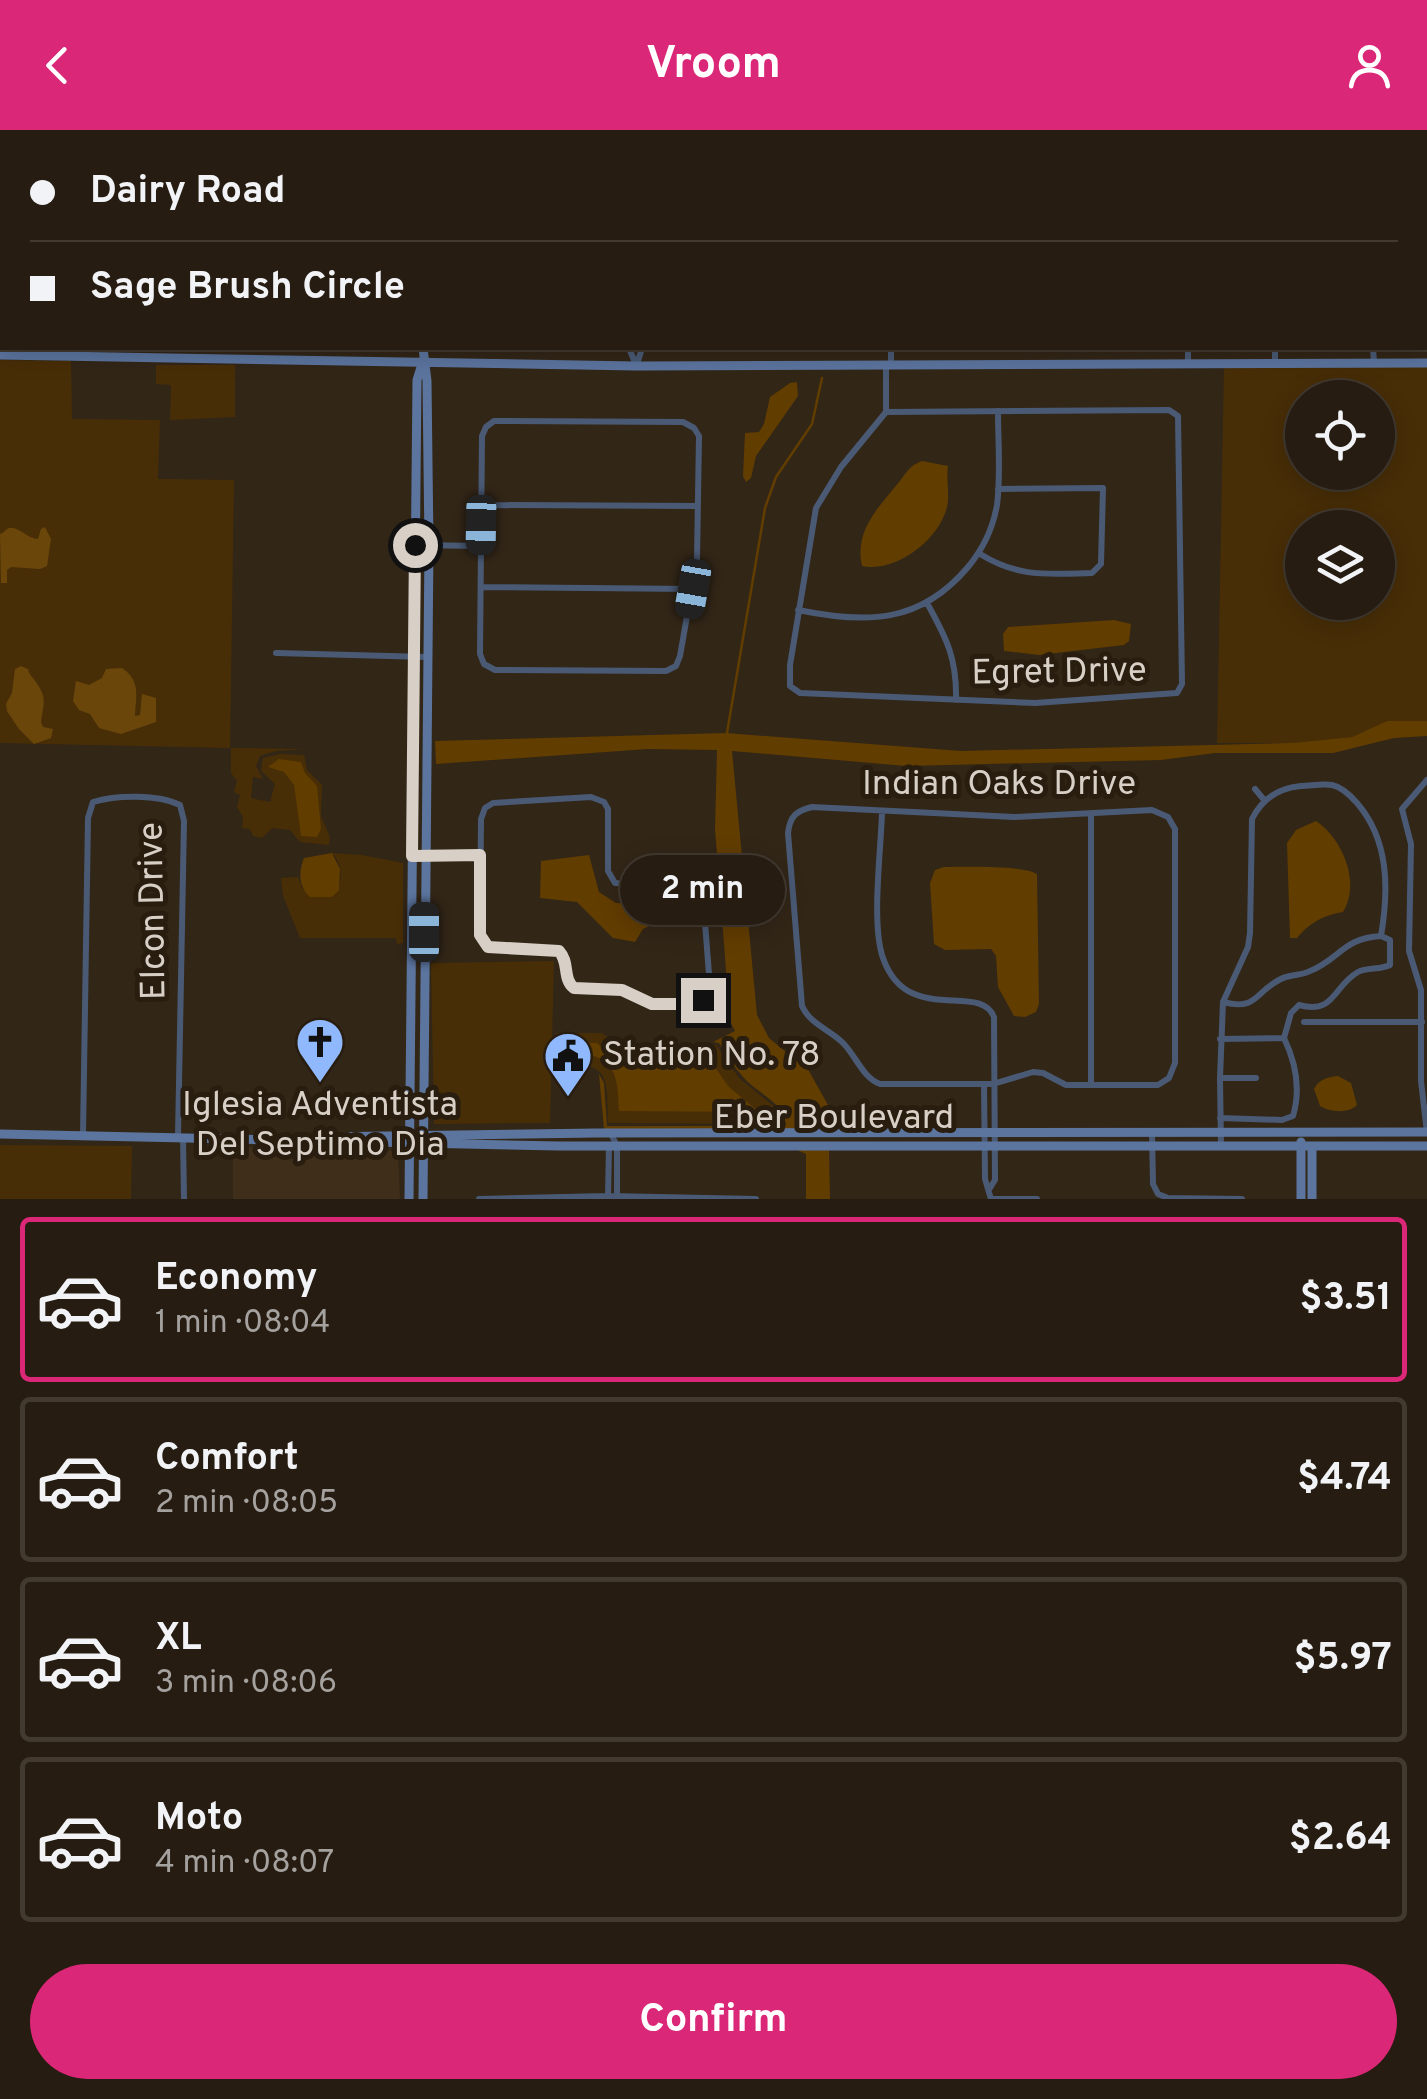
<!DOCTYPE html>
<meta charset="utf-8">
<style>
:root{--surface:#261c11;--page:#32291f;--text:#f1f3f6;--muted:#a4a19f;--line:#423a31;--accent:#db2777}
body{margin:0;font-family:Overpass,sans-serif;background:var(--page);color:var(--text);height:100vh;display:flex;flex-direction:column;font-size:38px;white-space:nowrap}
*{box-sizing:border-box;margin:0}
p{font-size:32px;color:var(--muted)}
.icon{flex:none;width:55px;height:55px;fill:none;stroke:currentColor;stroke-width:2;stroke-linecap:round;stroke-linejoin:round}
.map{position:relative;height:1069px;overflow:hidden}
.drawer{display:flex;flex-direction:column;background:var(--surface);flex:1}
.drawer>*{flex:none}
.top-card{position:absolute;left:0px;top:0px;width:1428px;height:220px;box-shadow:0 5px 25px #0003,0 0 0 2px var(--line);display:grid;align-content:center;height:220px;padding:0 30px;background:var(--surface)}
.buttons{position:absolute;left:1285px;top:250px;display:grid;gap:20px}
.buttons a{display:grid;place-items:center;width:110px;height:110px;border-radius:50%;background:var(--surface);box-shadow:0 5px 25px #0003,0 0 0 2px var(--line);font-size:50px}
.end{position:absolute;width:45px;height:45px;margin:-22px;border:12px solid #d8d0c7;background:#111;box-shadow:0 0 0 5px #111}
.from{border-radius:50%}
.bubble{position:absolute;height:70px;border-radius:35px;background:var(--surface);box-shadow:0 5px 25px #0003,0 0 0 2px var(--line);font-size:32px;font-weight:700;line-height:70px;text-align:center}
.car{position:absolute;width:30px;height:60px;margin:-30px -15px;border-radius:12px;box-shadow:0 0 8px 2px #0007;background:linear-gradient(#222 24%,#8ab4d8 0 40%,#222 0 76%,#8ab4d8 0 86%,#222 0)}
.top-card b{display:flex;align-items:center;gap:35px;height:95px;font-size:38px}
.top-card b+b{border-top:2px solid var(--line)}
.top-card i{width:25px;height:25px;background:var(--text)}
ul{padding:18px 0 0;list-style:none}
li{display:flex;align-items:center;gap:30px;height:165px;margin:0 20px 15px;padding:0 10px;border:5px solid var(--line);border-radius:10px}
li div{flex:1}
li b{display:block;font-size:38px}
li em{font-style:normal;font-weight:700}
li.active{border-color:var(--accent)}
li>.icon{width:90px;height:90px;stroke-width:1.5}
.cta{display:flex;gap:20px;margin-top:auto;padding:20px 30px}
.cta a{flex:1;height:115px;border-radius:60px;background:var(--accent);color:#fff;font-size:40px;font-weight:700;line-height:115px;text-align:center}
header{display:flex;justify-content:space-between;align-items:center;height:130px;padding:0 30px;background:var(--accent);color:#fff;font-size:45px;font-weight:700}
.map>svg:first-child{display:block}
.built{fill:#3f2f1a}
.green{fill:#482e07;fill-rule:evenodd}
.forest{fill:#6b460b}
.water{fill:#623d00}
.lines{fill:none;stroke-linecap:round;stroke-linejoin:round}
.stream{stroke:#623d00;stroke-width:2.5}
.street{stroke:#4a5a75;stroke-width:6}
.secondary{stroke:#5c759f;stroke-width:9}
.route{stroke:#d8d0c7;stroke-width:12}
.labels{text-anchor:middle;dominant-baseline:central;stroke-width:10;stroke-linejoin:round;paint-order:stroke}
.street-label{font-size:35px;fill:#d8d0c7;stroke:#281d0e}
.poi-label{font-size:35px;fill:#d8d0c7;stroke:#281d0e;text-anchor:start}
</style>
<header><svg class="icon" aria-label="back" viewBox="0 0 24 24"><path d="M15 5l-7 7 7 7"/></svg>Vroom<svg class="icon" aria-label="person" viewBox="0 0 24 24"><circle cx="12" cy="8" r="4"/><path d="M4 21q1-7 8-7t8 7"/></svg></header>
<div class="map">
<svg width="1427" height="1069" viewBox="0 0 1427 1069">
<rect width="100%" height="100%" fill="#322617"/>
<path class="built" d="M267,1016L398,1021L400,1069H233V1018Z"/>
<path class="green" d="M0,230L71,231L72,289L160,290L158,349L234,350L230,618L0,613Z
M156,235H235V287L170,290L171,255L156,254Z
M1224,237H1427V591H1387L1352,607L1291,613H1217ZM1302,268H1378V342H1302ZM1302,398H1378V472H1302Z
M231,618L306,619L276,621L260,626L256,636L263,649L253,647L251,668L270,672L275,654L261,641L263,628L280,624L304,625L307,640L322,655L321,686L330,707L329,715L300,712L290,700L272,698L262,708L253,706L250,699L242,698L243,687L237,677L240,665L234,662L237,651L231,643Z
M332,723L362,725L403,733V813L397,814L396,808H300L283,766L281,748L298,747L303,760L332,767C343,756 344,735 332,723Z
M554,831L550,993L434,994L431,833Z
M556,903H602L617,915H716L739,948L776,978L783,994L608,993C607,942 610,935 555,931Z
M0,1015L132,1016L131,1069H0Z"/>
<path class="forest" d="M45,397L51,409L47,436L40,439L11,437L7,440V453H1L0,404C4,403 6,399 9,398C18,396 28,409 38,409L41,399Z
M21,536C36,543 23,535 32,547C48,567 44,571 41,592L43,597L53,599L51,608L34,614L19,599L7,581L6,574L12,563L15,539Z
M122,538C141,551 136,566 135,586L140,585L142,564L156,568V592L121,604L99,598L90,584L79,580L73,571L76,551L89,555L102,548L106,539Z"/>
<path class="water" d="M797,252L798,266L756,326L751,348L746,352L743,346L745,303L759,302L764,294L770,267L790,253Z
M922,331L948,336C946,350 950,363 947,377C939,410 896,443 862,436C854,400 879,377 899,352C907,342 910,335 922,331Z
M1114,490L1131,494L1129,511L1124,515L1039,525L1004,521L1003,504L1008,497Z
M1387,591H1427V606L1394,608L1333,623H1215L1161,630L906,636L732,621L757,885L769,908L809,941L828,975L829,1000L604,999L599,944L604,953L607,996H786C785,972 757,964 743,947C734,937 726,924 719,913L713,912L735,901L730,891L715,699L717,620L648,619L436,634L435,611L726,603L961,621L1291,613L1352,607Z
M279,629L301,632L305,643L317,656L321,699L317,707L301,706L294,655L284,642L268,637Z
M1316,691C1343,709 1361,753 1343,782C1324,785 1309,793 1297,808H1290L1287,713L1296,700Z
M332,723L340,739L339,760L332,767H310C299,757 298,743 304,728Z
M589,725L599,762L616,773L653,774L657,787L655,793L643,799L635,812L613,808L577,772L540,768L541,731Z
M944,737C964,737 1023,735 1037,744L1039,874L1036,882L1025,887L1014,886L998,857L996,826L991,819L945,820L934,814L930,753L935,740Z
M566,913H597L612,927H708L728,956L759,982L619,981C618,937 612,924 566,922Z
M1338,946L1351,953L1357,975C1349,984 1329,982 1320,976L1314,959C1319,949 1328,947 1338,946Z
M797,1020H829L830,1069H806V1024Z"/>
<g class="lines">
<path class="stream" d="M727,603L765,378L776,347L812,294L822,248"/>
<path class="street" d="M158,0L160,2
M890,0V2
M963,0V2
M1038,0V2
M1112,0V2
M1186,0V2
M1273,0V2
M1370,0V2
M639,2V0
M0,121L2,124
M629,218L636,235
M891,218V235
M1188,218V234
M1275,218V234
M1373,218L1374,233
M637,234L642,218
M886,236V282
M1169,280L1178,286L1182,554L1177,563L1035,573L800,563L790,556V535L816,378L841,337L886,282Z
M494,291L683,292L694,298L699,306L697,429L680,526L676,536L666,541L495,540L484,534L480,524L482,306L486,297Z
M482,375L698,376
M415,415L481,416
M980,424C1019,448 1047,444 1092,443L1101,434L1103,358L998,359
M481,457L693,459
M927,473C947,509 957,529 956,570
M798,480C866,494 920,494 968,437C983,419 993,398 997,375C1001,345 998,312 998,281
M276,523L427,527
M1427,650L1402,679L1411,714L1409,821L1421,860V951L1427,1003
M1255,659L1265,671
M591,667L604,672L608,679V741L615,753L687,755L699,759L703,767L710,857L703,870L696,873L652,874L622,860L574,858C562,847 570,833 559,821L495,819L483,813L480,805L481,689L485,678L493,673Z
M812,677L1014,687L1152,680L1168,687L1175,699V933L1169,948L1158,955H1066L1043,943L1033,942L993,954H880C863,948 856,926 843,913C830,900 810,894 802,876L788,703C790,686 796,681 812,677Z
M882,682C881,721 871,794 883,828C907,897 980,851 994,887L995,1050L990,1058
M413,725H480
M1304,892H1422
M1220,909L1284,908
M1220,948H1256
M984,954L985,1049L991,1069
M1091,954V686
M1220,988L1282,990L1293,986C1301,959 1296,933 1284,908L1291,883L1299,875C1335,885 1333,856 1358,842C1367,837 1380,840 1390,835V810L1381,806
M1152,1003L1153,1054L1158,1064L1168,1068L1242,1069
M611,1004L617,1016V1068
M83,1005L88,688L93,672C116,665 158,664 180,675L184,691L178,1006
M183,1008L184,1069
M1221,1016L1220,948L1223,872C1257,881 1254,863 1279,850C1288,844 1301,846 1310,841C1340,829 1343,808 1381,806C1389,759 1389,710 1357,673C1350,665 1342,657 1332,655C1323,653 1310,656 1301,656C1278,658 1262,669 1252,689L1250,803L1248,817L1223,872
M608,1068L609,1015
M479,1069L608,1066L756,1069
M991,1069H1037"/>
<path class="secondary" d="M428,2L429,0
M0,225L636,236L1427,233
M0,1004L558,1016H1427
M318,1007L597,1003L1427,1002
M1301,1012V1069
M409,1069L417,250L422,234
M423,1069L429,415L427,251L423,218
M1312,1069V1016"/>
</g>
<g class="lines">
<path class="route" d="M415,415L412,726L480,725V805L488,817L559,821C570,833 562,848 574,858L622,860L652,874H696L703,870"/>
</g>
<defs>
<g id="church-pin" transform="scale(2.5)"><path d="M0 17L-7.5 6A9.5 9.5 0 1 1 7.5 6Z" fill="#90b8fd" stroke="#281d0e"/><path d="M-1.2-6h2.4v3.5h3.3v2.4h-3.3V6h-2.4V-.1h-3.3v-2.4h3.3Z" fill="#111"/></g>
<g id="civic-pin" transform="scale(2.5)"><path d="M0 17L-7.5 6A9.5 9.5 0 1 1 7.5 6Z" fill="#90b8fd" stroke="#281d0e"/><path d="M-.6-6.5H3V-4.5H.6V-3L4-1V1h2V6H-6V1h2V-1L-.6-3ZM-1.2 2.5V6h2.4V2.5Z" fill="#111"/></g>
</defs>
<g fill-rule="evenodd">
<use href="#church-pin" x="320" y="912"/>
<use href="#civic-pin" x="568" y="926"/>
</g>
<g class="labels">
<g class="street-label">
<text transform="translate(1059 543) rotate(-1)">Egret Drive</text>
<text x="999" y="655">Indian Oaks Drive</text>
<text transform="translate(154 781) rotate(-91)">Elcon Drive</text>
<text x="834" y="989">Eber Boulevard</text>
</g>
<g class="poi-label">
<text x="603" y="926">Station No. 78</text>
<text x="320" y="976" text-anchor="middle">Iglesia Adventista<tspan x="320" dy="40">Del Septimo Dia</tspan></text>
</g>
</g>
</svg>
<div class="buttons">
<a><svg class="icon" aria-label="locate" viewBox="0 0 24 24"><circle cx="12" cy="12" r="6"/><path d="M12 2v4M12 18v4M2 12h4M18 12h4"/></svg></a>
<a><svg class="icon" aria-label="layers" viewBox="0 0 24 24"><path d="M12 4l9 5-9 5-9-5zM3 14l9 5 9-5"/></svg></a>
</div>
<i class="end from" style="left:415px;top:415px"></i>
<i class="end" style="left:703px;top:870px"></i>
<div class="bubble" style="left:620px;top:725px;width:165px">2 min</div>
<i class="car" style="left:481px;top:395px;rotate:181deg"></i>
<i class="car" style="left:693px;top:459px;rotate:190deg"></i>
<i class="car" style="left:424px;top:802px;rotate:0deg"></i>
<div class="top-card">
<b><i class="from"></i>Dairy Road</b>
<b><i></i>Sage Brush Circle</b>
</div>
</div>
<section class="drawer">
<ul>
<li class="active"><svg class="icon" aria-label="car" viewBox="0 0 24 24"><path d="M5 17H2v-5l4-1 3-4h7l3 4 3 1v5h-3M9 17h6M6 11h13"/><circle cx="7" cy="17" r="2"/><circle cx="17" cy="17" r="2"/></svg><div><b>Economy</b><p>1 min · 08:04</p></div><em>$3.51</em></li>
<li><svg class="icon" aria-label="car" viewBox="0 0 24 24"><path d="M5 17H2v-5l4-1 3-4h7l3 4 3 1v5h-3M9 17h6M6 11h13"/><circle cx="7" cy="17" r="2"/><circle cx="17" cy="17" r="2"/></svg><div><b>Comfort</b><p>2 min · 08:05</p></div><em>$4.74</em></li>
<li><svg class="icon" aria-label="car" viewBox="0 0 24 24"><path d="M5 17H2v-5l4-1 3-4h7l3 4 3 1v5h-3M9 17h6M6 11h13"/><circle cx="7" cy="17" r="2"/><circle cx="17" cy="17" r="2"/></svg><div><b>XL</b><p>3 min · 08:06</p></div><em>$5.97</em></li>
<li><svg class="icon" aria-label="car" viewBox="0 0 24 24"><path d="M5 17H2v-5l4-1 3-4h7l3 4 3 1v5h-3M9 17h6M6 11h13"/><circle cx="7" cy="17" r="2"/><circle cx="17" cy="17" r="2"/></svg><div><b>Moto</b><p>4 min · 08:07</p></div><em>$2.64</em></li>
</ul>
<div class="cta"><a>Confirm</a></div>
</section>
